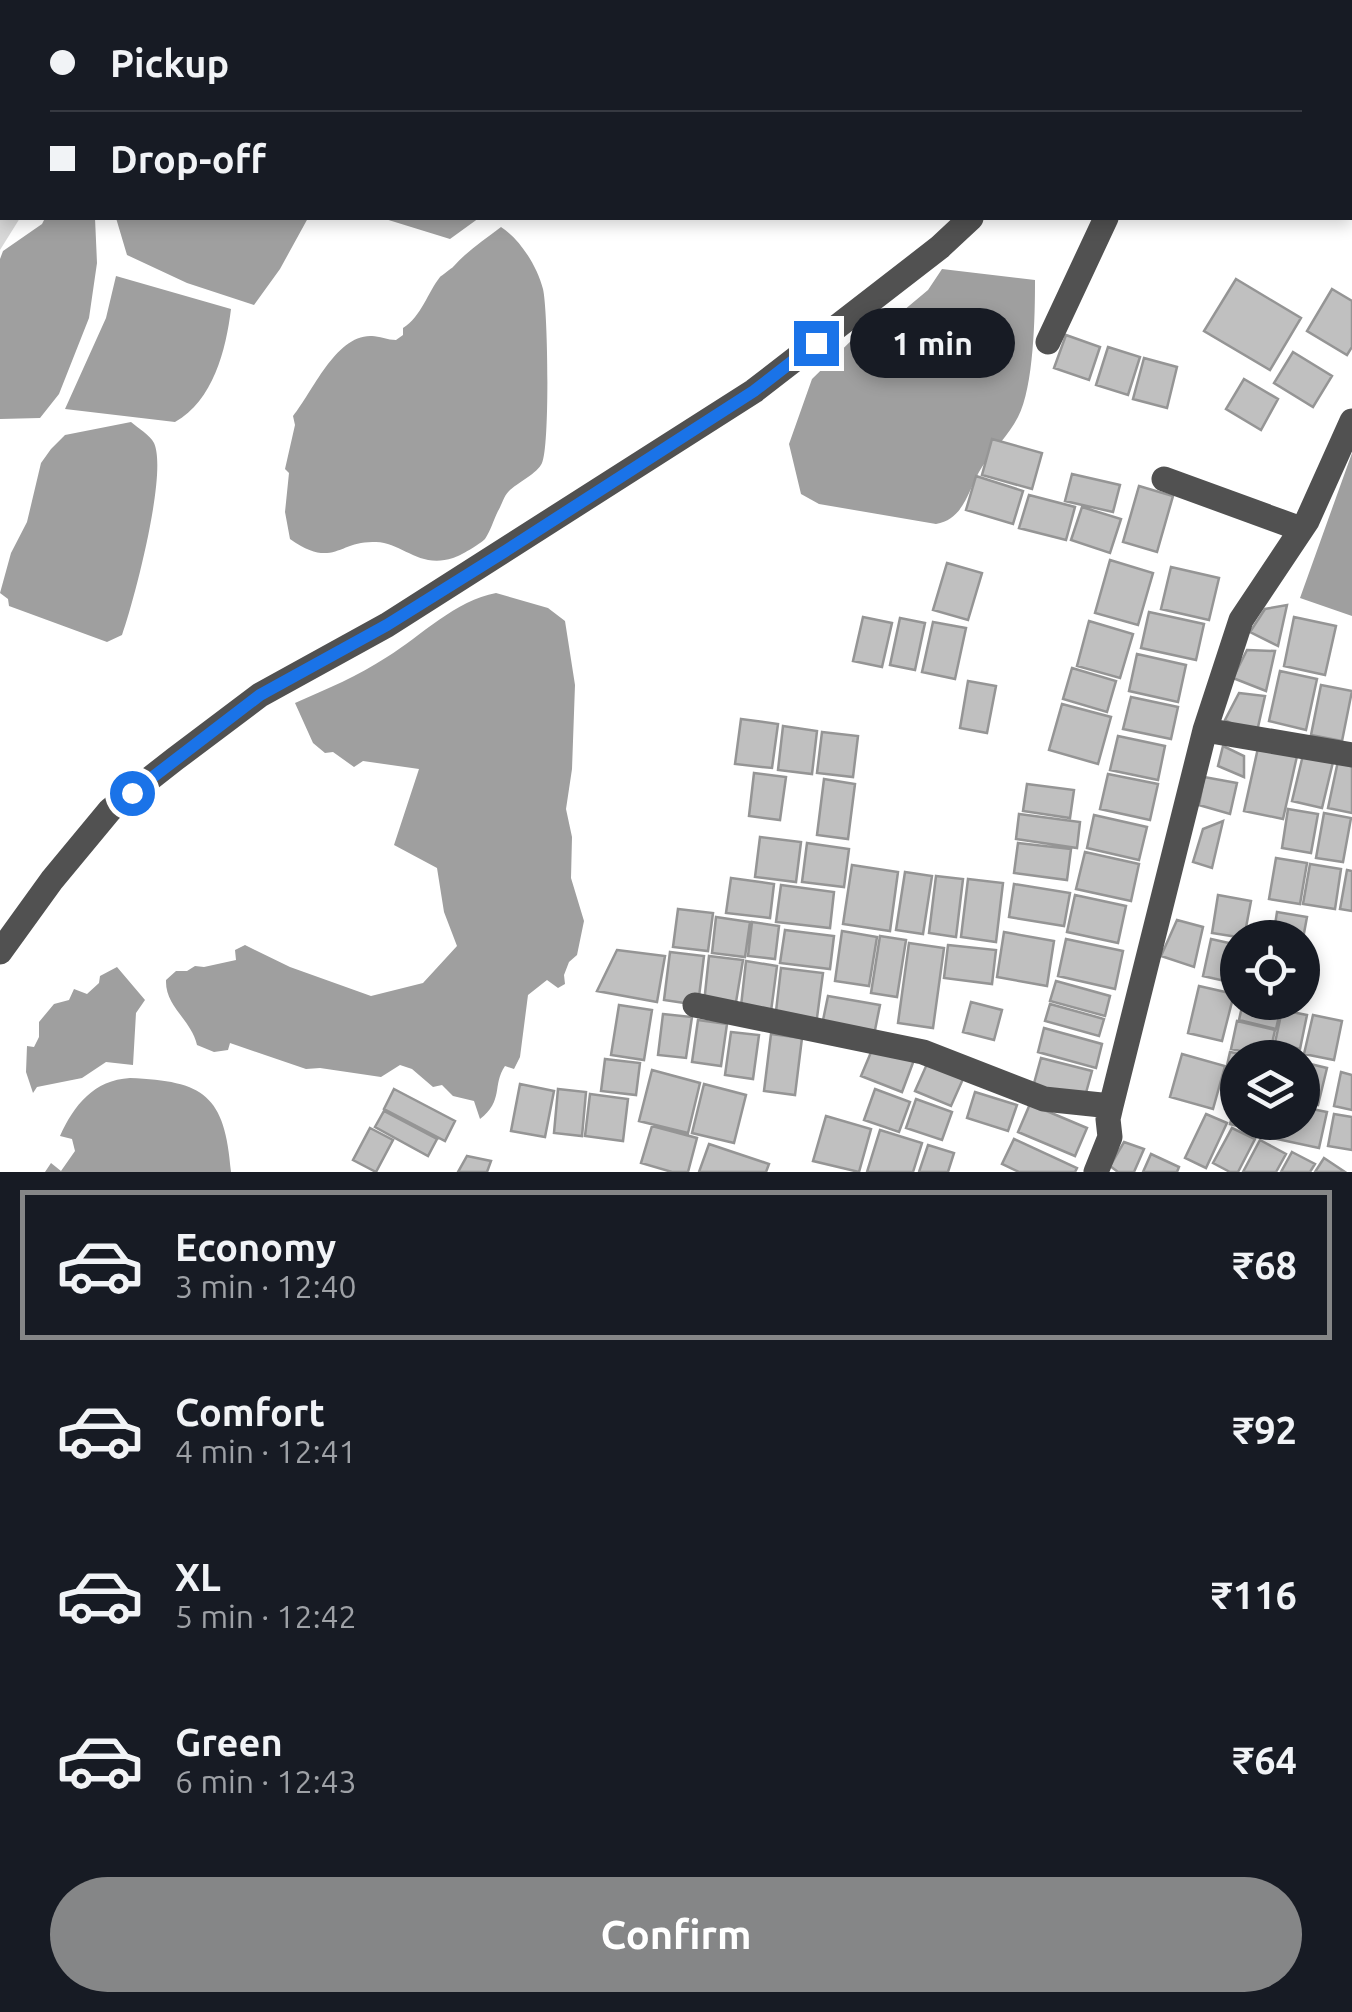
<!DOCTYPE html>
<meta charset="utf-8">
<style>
:root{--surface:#171b24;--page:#20242c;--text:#f1f3f6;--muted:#9ea1a6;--line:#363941;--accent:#858687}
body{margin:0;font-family:Ubuntu,sans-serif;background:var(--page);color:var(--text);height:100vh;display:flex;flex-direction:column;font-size:38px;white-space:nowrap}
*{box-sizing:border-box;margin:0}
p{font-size:32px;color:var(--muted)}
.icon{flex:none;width:55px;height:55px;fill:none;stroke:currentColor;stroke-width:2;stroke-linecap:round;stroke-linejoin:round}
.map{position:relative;height:1172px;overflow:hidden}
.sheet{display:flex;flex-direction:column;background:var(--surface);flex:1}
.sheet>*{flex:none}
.banner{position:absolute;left:0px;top:0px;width:1352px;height:220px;box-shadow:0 5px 15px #0003;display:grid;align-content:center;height:220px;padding:0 50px;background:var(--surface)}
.fabs{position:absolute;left:1220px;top:920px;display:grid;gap:20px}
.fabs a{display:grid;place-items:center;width:100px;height:100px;border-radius:50%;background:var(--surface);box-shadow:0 5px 15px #0003;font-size:50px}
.end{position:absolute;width:45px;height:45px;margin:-22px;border:12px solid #1a73e8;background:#fff;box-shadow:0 0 0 5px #fff}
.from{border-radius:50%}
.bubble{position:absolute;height:70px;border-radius:35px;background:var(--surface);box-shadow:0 5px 15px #0003;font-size:32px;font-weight:700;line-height:70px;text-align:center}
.banner b{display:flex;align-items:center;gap:35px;height:95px;font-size:38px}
.banner b+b{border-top:2px solid var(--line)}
.banner i{width:25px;height:25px;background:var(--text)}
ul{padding:18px 0 0;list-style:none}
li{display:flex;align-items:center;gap:30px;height:150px;margin:0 20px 15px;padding:0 30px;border:5px solid transparent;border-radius:0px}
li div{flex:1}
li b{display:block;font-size:38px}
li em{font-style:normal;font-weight:700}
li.current{border-color:var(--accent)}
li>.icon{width:90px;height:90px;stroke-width:1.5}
.primary-button{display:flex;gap:20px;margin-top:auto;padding:20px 50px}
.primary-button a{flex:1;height:115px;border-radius:60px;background:var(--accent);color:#fff;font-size:40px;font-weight:700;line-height:115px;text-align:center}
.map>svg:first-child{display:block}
.green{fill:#d8d8d8}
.water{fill:#9f9f9f}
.building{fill:#c0c0c0;stroke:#959595;stroke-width:2.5}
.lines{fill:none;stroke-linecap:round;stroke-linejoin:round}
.minor{stroke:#515151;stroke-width:25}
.route{stroke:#1a73e8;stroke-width:12}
</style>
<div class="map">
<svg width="1352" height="1172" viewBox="0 0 1352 1172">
<rect width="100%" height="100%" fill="#fff"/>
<path class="green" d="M0,0L73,2H2V218H20L0,250Z"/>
<path class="water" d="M45,218H95L97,263L89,318L59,394L40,418L0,419V259L3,251L42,224Z
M116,218H308L280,269L254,305L187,283L127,255Z
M382,218H479L450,239Z
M501,227C520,239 537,266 543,289C548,310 550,446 542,463C538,473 517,483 509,491C503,497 502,505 498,511C494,519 490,532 485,539C480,544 460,556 453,558C419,569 403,543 376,542C338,540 334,570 290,539L285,512L289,473L285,469L295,425L293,416C312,393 336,334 372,336C379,336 388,340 396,340L403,335V328C421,317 428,292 440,277C441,276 452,268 453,267C467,251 484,240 501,227Z
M942,269L1035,280C1035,315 1034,387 1018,417C1008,436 993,450 982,467C968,489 965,519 936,524L819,504L801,494L789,444L812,379L858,334L891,321L928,290Z
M116,276L231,309C226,350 213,401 175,422L65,409L106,318Z
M131,422C138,428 150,435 154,443C168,473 134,601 122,635L107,642L9,606L8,599L0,593L11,553L27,522L41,463L51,449L65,435Z
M1352,453V616L1300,598Z
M496,593L548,608L565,621L575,685L572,769L566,809L572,837L571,878L584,921L577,955L569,962L564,975L565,984L558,988L547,980L528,995L520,1057L514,1069L505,1066C492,1085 504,1101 480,1119L474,1101L453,1096L442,1085L433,1087L412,1069L400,1065L381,1077L320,1068L306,1069L230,1043L228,1050L214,1052L197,1045C191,1019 165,1007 166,980L176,971H187L195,966L204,967L236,960L235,950L245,945L290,967L371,996L423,983L457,946L444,912L437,868L394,845L419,769L363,761L354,767L333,752L325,753L313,743L295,703C327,689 358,676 387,657C421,636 456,600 496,593Z
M117,967L145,1000L136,1013L133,1065L106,1062L82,1078L37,1087L33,1093L26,1072L27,1046L34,1047L39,1037V1022L54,1004L69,1000L74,989L87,994L99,983L100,976Z
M130,1078C204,1081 225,1095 231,1172H45L51,1163L61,1171L75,1151L72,1139L60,1136C74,1105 94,1080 130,1078Z"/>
<path class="building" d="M1236,279L1301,318L1270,370L1204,331Z
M1332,289L1352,301V347L1347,355L1307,331Z
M1066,335L1100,347L1089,380L1054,368Z
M1108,347L1140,357L1128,395L1096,385Z
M1293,352L1332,376L1313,407L1274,383Z
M1144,358L1177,367L1167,408L1133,399Z
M1244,379L1278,399L1261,430L1226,409Z
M992,439L1042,453L1032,489L982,475Z
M1072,474L1120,485L1113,512L1065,501Z
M976,476L1023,491L1013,524L966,510Z
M1139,486L1173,496L1157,552L1123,542Z
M1029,495L1075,507L1066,540L1019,528Z
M1082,507L1121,519L1110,553L1071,540Z
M1110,560L1153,573L1138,625L1095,613Z
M947,563L982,573L968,620L933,610Z
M1171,567L1219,578L1209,620L1161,609Z
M1287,605L1278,646L1250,632L1265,609Z
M1149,612L1204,624L1196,660L1141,648Z
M863,617L892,623L882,667L853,661Z
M1294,617L1336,626L1325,675L1284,666Z
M900,618L925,623L915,670L890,665Z
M1089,621L1133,634L1120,678L1077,666Z
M933,622L966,628L955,679L922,672Z
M1247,650L1275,651L1266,691L1233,678Z
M1137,654L1186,665L1178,702L1129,691Z
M1072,668L1116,681L1107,712L1063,699Z
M1280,671L1317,679L1306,730L1269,721Z
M968,681L996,686L987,733L960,728Z
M1321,685L1352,691L1342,741L1311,735Z
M1239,693L1265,696L1256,736L1225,720Z
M1131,697L1178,707L1171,739L1123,729Z
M1062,704L1111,717L1098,764L1049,750Z
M741,719L778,724L772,768L735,764Z
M783,726L817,731L812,774L778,770Z
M822,732L858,736L853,777L817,773Z
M1118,736L1165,746L1158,780L1110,770Z
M1223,746L1244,756V777L1218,766Z
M1258,748L1297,756L1283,819L1244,811Z
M1303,755L1333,762L1322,808L1292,801Z
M1338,761L1352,764V813L1328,808Z
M754,773L786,777L780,820L749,816Z
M1108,774L1158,784L1150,820L1100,809Z
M1204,777L1237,783L1230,814L1199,805Z
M824,779L855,784L848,839L817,835Z
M1027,784L1074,790L1070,818L1023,811Z
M1288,809L1318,814L1311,853L1282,848Z
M1324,813L1351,818L1343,862L1316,858Z
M1019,814L1080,822L1077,848L1016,839Z
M1094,815L1147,827L1139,860L1087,848Z
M1223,821L1212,868L1193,862L1203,829Z
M760,837L801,842L796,882L755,877Z
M807,843L849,849L844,887L802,882Z
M1018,843L1071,849L1067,880L1014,873Z
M1085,852L1139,864L1131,901L1076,889Z
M1276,858L1307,863L1300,904L1269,899Z
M1310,864L1341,869L1335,909L1303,904Z
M852,865L898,872L890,931L843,924Z
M1347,870L1352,871V911L1340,909Z
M905,872L932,876L923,934L896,930Z
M936,876L963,879L956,937L929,933Z
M731,878L774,884L770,918L726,913Z
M968,879L1003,883L996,942L961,937Z
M1014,884L1070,893L1064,926L1009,917Z
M781,885L834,892L830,928L776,922Z
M1075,895L1126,906L1118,943L1067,932Z
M1218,895L1251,901L1244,938L1212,933Z
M678,909L713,913L708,951L673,947Z
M1277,912L1307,917L1302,944V938H1273Z
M716,917L750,922L745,957L712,953Z
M1177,920L1203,927L1194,967L1161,956Z
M752,922L779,926L775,959L748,956Z
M785,930L834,936L830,969L780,963Z
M842,931L877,937L869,986L835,981Z
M1004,932L1054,941L1047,986L997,977Z
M880,936L906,940L897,997L871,993Z
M1066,939L1123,951L1115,989L1058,976Z
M1211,939L1238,945V984L1203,976Z
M909,943L944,948L933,1028L898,1023Z
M948,945L996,950L992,984L944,978Z
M617,950L665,956L657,1002L597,991Z
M670,952L704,956L698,1005L664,1000Z
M709,956L743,960L735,1008L704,1003Z
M746,961L777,966L770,1019L740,1015Z
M781,968L823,973L816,1025L775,1020Z
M1056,981L1110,996L1105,1016L1050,1001Z
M1199,986L1234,994L1222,1041L1188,1033Z
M828,996L880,1005L873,1040L821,1030Z
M971,1002L1002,1010L994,1040L963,1032Z
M1243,1002L1282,1003L1276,1029L1239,1020Z
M1050,1004L1104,1019L1099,1036L1045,1021Z
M619,1005L652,1010L644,1060L611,1055Z
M1282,1010L1307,1015L1300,1049L1275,1043Z
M663,1014L692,1017L686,1058L658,1055Z
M1313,1015L1342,1021L1334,1060L1304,1054Z
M698,1020L727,1024L721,1066L692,1062Z
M1237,1021L1275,1030L1269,1057L1231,1049Z
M1044,1028L1102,1044L1096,1068L1038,1052Z
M731,1032L759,1035L753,1079L725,1075Z
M771,1034L802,1038L795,1095L764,1091Z
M874,1045L914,1060L902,1092L861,1076Z
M1230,1052L1262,1058H1238V1081L1224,1079Z
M1182,1054L1225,1066L1213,1109L1170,1097Z
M1041,1058L1092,1071L1084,1100L1033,1087Z
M605,1059L640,1063L636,1095L601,1091Z
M1302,1062L1327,1068L1318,1105L1302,1101Z
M927,1064L963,1079L951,1106L915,1091Z
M652,1070L700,1083L688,1133L639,1121Z
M1341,1072L1352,1075V1110L1334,1106Z
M520,1084L554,1091L545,1137L511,1131Z
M704,1084L746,1095L734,1143L692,1133Z
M394,1089L455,1121L445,1141L384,1109Z
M558,1089L586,1092L582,1136L554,1133Z
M875,1089L910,1102L899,1132L864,1120Z
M975,1092L1017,1105L1008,1131L967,1118Z
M590,1094L628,1099L623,1141L585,1136Z
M1238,1095V1122H1259L1257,1131L1230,1124Z
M916,1099L952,1112L942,1140L906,1128Z
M1030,1104L1087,1128L1075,1156L1018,1132Z
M1302,1107L1327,1112L1319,1148L1263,1136L1266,1122H1302Z
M384,1111L437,1139L428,1156L375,1127Z
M1206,1114L1227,1123L1206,1168L1185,1158Z
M1334,1114L1352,1117V1150L1328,1146Z
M826,1116L871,1129L859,1172L813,1161Z
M652,1126L697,1138L688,1172H672L641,1163Z
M370,1128L393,1140L376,1172L353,1160Z
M1232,1128L1255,1139L1238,1172H1230L1213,1163Z
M880,1130L922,1143L913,1172H867Z
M1014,1139L1077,1168L1075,1172H1019L1002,1164Z
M1260,1140L1286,1154L1276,1172H1243Z
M1124,1142L1144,1149L1134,1172H1118L1110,1166Z
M709,1144L769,1164L766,1172H699Z
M928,1145L954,1153L948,1172H919Z
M1292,1152L1315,1164L1310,1172H1281Z
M1151,1154L1179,1167L1177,1172H1143Z
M467,1156L491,1161L487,1172H458Z
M1324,1158L1345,1172H1315Z"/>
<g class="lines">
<path class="minor" d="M1182,2L1184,0
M1048,342L1106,218
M1164,479L1301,529
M1205,730L1352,755
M0,952L52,880L110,810L175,759L260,695L387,625L754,391L940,247L971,218
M695,1005L923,1052L1044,1099L1111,1106
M1096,1172L1110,1137L1108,1119L1111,1106L1205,730L1241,620L1307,521L1352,421"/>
</g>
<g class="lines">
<path class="route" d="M132,793L260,695L387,625L507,550L754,391L816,343"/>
</g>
</svg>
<div class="fabs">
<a><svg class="icon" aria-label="locate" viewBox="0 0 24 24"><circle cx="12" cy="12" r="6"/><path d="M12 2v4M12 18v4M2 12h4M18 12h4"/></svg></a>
<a><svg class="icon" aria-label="layers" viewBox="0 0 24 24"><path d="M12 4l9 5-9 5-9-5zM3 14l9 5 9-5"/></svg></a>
</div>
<i class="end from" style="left:132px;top:793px"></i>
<i class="end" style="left:816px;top:343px"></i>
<div class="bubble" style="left:850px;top:308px;width:165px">1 min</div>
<div class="banner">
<b><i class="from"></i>Pickup</b>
<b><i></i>Drop-off</b>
</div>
</div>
<section class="sheet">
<ul>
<li class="current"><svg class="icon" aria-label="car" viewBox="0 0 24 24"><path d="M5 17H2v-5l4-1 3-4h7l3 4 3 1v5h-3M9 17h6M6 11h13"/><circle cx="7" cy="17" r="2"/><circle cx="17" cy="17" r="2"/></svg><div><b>Economy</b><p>3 min · 12:40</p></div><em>₹68</em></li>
<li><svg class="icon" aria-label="car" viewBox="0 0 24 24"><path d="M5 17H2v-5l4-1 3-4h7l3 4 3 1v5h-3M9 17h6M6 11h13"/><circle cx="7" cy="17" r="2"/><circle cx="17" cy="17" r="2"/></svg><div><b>Comfort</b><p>4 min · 12:41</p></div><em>₹92</em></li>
<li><svg class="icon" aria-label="car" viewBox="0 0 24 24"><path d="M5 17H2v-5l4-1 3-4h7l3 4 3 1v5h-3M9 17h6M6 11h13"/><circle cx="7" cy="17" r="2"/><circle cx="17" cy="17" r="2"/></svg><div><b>XL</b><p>5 min · 12:42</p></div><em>₹116</em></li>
<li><svg class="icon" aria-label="car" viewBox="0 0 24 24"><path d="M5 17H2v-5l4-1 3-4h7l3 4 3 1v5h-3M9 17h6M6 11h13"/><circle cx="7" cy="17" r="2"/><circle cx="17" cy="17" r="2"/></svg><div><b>Green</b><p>6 min · 12:43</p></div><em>₹64</em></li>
</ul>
<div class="primary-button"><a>Confirm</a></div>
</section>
